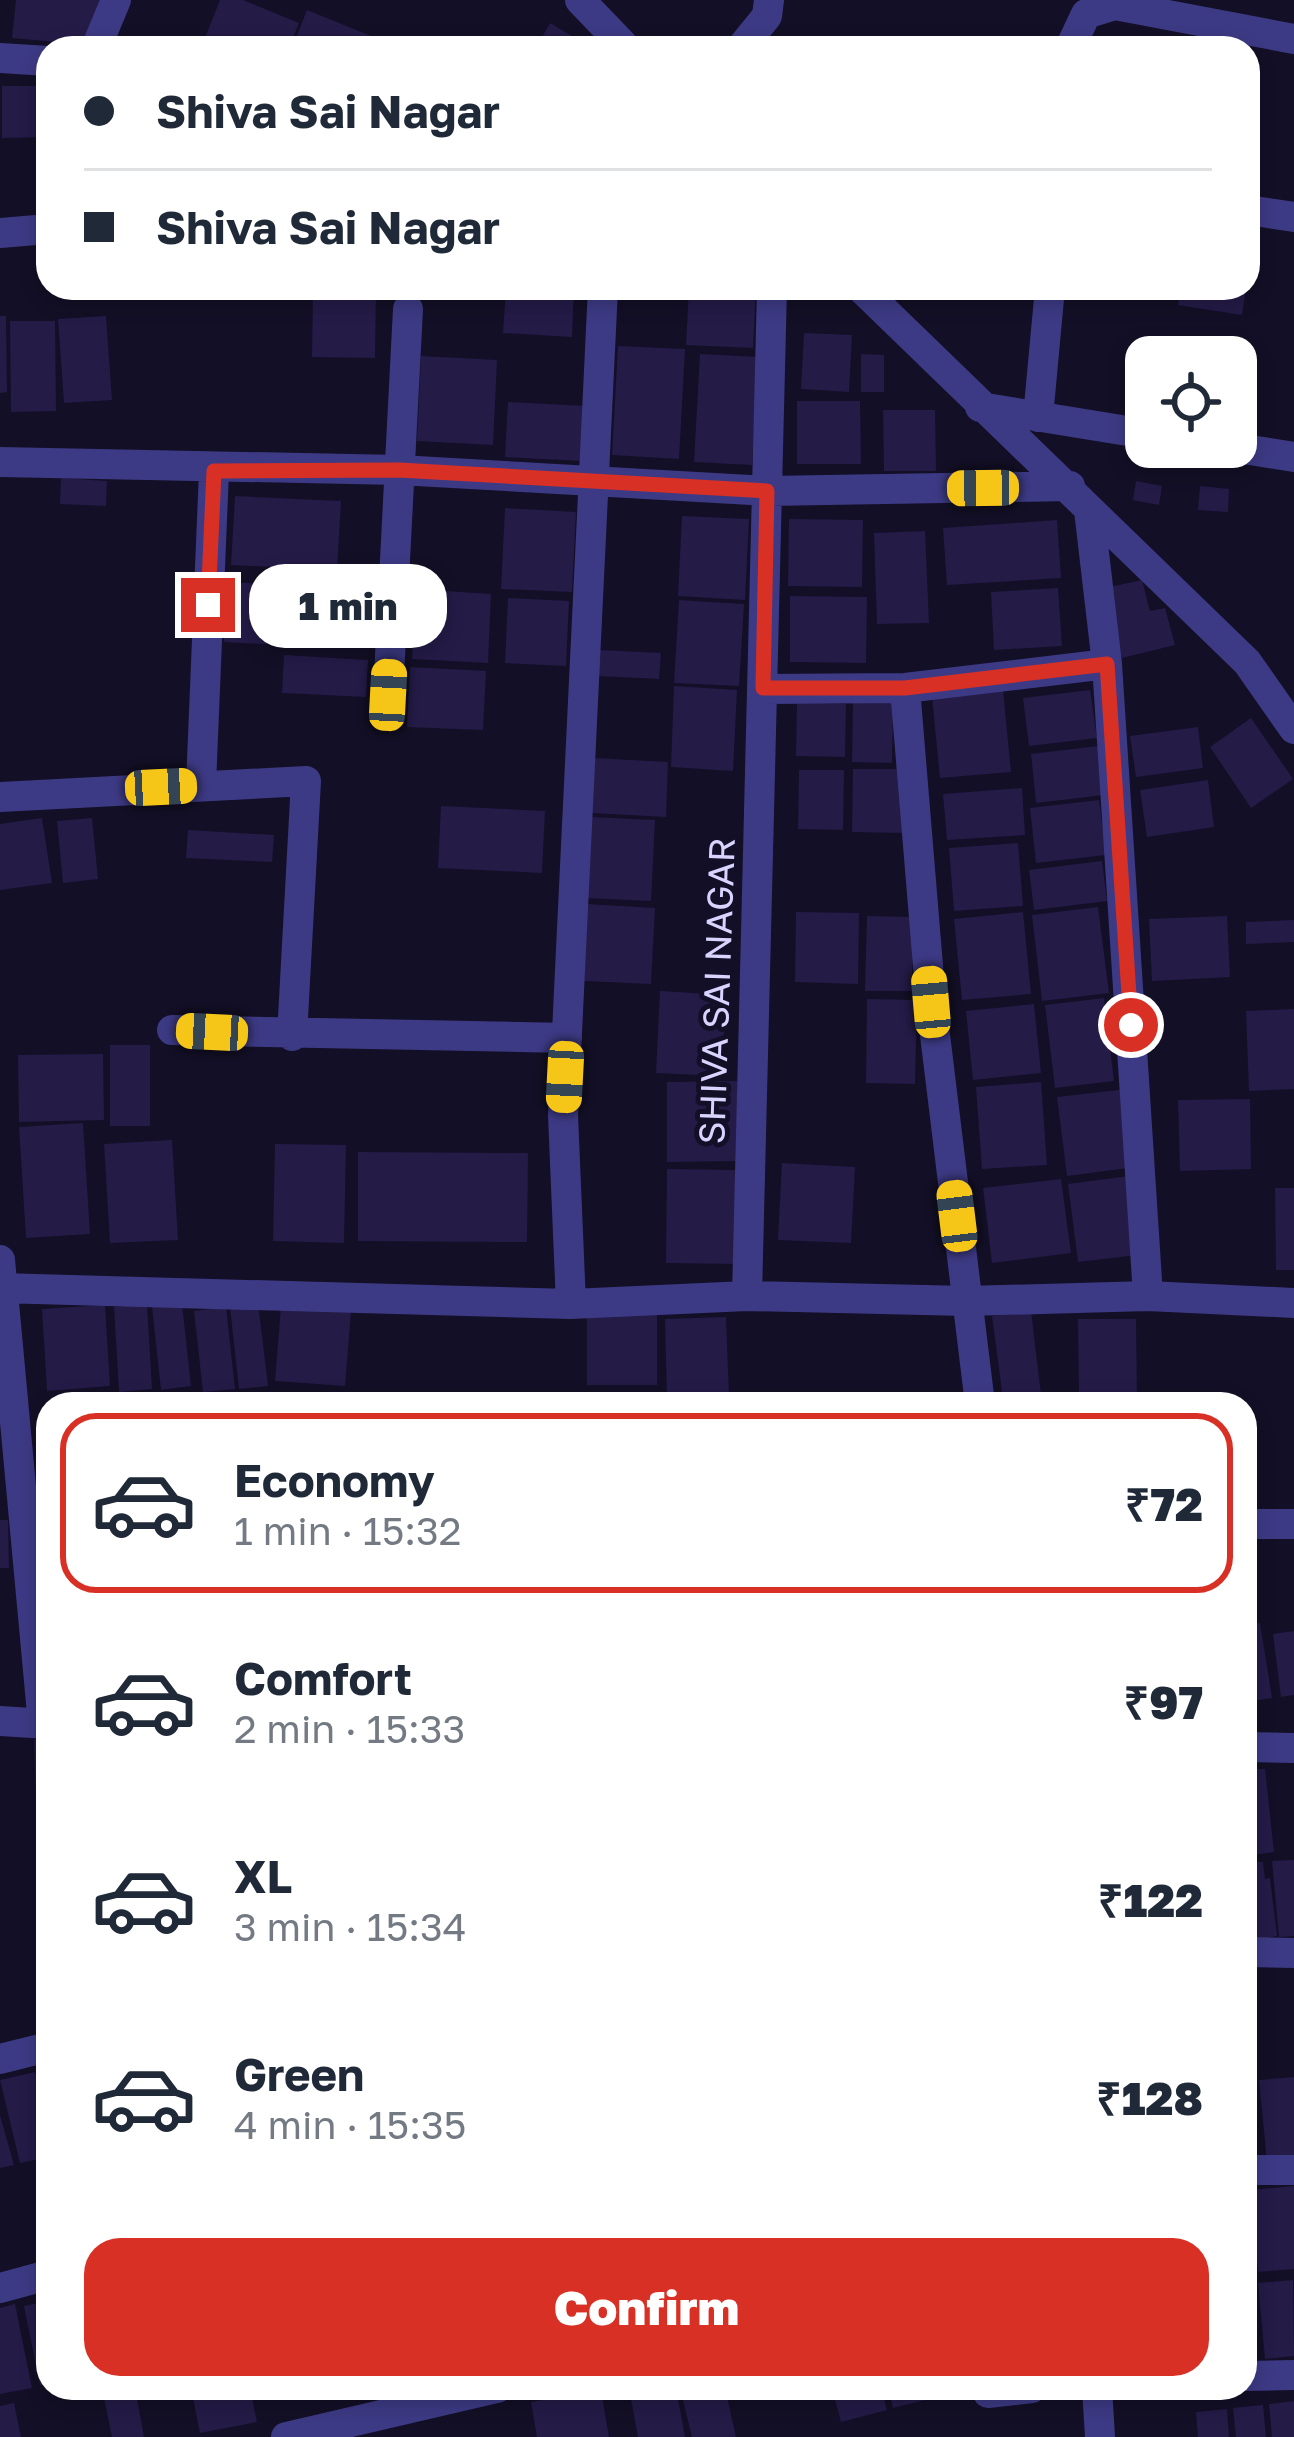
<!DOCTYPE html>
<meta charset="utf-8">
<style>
:root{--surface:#fff;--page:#f2f2f3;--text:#1f2937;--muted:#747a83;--line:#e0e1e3;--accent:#d93025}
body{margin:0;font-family:"Golos Text",sans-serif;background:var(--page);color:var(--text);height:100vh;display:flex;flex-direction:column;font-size:45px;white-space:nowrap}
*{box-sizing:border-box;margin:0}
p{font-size:39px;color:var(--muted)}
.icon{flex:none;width:66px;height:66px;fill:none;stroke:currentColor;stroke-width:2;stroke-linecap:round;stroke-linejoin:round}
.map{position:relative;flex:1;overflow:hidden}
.sheet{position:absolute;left:36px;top:1392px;width:1221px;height:1008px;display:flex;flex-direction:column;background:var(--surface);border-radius:36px;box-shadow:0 6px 18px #0003}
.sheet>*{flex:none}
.banner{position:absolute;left:36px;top:36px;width:1224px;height:264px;border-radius:36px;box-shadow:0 6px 18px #0003;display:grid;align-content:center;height:264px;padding:0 48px;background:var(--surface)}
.tools{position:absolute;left:1125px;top:336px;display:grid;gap:24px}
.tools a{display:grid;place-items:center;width:132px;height:132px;border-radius:24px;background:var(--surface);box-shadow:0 6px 18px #0003;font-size:60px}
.end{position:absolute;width:54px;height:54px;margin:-27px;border:15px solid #d93025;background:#fff;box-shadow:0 0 0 6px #fff}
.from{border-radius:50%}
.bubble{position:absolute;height:84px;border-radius:36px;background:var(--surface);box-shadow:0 6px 18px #0003;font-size:39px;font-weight:800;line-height:84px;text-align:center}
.car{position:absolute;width:36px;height:72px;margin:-36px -18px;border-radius:15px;box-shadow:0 0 9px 3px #0007;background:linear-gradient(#f5c518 24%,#345 0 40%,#f5c518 0 76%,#345 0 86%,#f5c518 0)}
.banner b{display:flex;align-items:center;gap:42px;height:114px;font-size:45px}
.banner b+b{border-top:3px solid var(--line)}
.banner i{width:30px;height:30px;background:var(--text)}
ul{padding:21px 0 0;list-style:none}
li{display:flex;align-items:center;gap:36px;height:180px;margin:0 24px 18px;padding:0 24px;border:6px solid transparent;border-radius:36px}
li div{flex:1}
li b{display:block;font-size:45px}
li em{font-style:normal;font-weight:800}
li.on{border-color:var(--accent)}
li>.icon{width:108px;height:108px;stroke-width:1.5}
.primary-button{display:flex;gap:24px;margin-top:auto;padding:24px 48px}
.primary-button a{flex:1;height:138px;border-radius:36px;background:var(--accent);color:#fff;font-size:48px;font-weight:800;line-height:138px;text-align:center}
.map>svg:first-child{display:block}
.building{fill:#241b47}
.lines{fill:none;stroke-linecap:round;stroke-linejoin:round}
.minor{stroke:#3d3a85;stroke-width:30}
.route{stroke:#d93025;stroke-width:15}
.labels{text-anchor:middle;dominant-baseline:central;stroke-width:10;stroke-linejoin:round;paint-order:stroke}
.street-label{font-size:36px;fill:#d9d4ff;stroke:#130f26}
</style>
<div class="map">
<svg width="1294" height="2437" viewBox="0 0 1294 2437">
<rect width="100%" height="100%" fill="#130f26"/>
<path class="building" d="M16,0H100L90,45L12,38Z
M220,0H243L299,23L289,48H201Z
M307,10L381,40L378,48H292Z
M550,23L592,48H536Z
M2,86H48V137L2,138Z
M506,288H574L572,337L503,333Z
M689,288H756L753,348L686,345Z
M1180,288H1246L1242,315L1178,305Z
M313,290L376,291L375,358L312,357Z
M0,316H6L7,392L0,393Z
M106,316L112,400L64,403L58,319Z
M10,321H55L56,411L11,412Z
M804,333L852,335L849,392L801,389Z
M618,346L685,349L679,459L612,455Z
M700,354L758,357L752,465L694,462Z
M861,354L884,355V392H861Z
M421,356L497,360L493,445L417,441Z
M797,401H860L861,464H797Z
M508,402L586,406L583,461L505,457Z
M883,410H935L936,471H884Z
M61,478L107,481L106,506L60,504Z
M1136,481L1162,486L1159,505L1133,500Z
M1200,486L1229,489L1228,512L1198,510Z
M235,496L341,501L337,570L231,565Z
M505,508L576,512L572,592L501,589Z
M682,516L749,519L745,600L678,596Z
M789,519L863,520L862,587L788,586Z
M1057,520L1061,578L947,585L943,528Z
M925,531L929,623L877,624L874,533Z
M1142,580L1150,611L1165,608L1175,645L1122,658L1105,588Z
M227,582L343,588L340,648L224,642Z
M1058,588L1062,646L994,650L991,592Z
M415,589L491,594L488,663L412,659Z
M790,596L867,597L866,663L790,662Z
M508,598L569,601L566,666L505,663Z
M679,600L744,604L739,686L674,683Z
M600,650L661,653L659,679L598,676Z
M284,655L368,660L366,697L282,693Z
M410,667L486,671L483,730L407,727Z
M674,686L737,690L733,771L671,767Z
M1003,690L1011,772L940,778L932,697Z
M1090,690L1097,738L1029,746L1023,698Z
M853,701L893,703L892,763L852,762Z
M797,703L846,704L845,757L796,756Z
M1251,718L1293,779L1251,808L1210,747Z
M1198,727L1203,768L1136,777L1130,736Z
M1098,746L1104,795L1036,803L1031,754Z
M594,758L668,762L666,817L591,813Z
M853,769H904V833L852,832Z
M799,770H844L843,830L798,829Z
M1208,780L1214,827L1147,837L1140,790Z
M1022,788L1025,835L947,840L943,794Z
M1099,800L1106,855L1036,863L1030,808Z
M441,806L545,811L542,873L438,868Z
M591,817L655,820L651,901L586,898Z
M42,818L52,883L0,890V824Z
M92,818L98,879L63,883L57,821Z
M188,830L274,835L272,862L186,858Z
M1018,843L1023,906L954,911L949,848Z
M1102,861L1107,901L1034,910L1029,870Z
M587,904L655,908L651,984L584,981Z
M1098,907L1109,993L1042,1001L1032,915Z
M796,912L859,913L858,984L795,982Z
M1023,912L1031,994L962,1000L954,919Z
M867,916L913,917L912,991H865Z
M1227,916L1230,977L1152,981L1149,919Z
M1294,920V942L1246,944V922Z
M660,991L726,995L722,1076L656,1073Z
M1104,998L1114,1081L1055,1088L1045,1005Z
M867,999L917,1000L915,1084L866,1083Z
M1034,1004L1041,1073L973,1080L966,1011Z
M1294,1009V1089L1249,1091L1246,1011Z
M110,1045H150V1126H110Z
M103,1054L104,1120L19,1122L18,1055Z
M737,1081L738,1161L667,1162V1082Z
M1041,1082L1047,1165L982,1169L976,1087Z
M1127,1089L1136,1167L1067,1176L1057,1097Z
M1250,1099L1251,1169L1180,1171L1178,1100Z
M83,1123L90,1234L26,1238L19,1127Z
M172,1140L178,1240L110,1243L104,1144Z
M275,1144L346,1145L344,1243L273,1241Z
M358,1152L528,1153L527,1242L358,1241Z
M782,1163L855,1167L851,1243L778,1240Z
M667,1169L739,1170L738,1264L666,1263Z
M1129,1176L1138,1255L1078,1262L1068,1184Z
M1061,1179L1071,1253L992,1263L983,1188Z
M1275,1188H1294V1270H1276Z
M258,1303L268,1386L239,1389L230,1307Z
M147,1304L152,1389L119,1392L114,1307Z
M182,1304L191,1386L161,1390L152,1307Z
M105,1305L110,1386L47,1391L42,1309Z
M281,1306L351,1312L345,1386L275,1381Z
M226,1307L235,1389L203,1392L194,1311Z
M587,1309H657V1385H587Z
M1031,1311L1041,1395L1003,1399L992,1316Z
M726,1317L729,1397L667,1399L665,1319Z
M1078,1319H1136L1137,1399H1079Z
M583,1393V1404H510L509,1396Z
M0,1520H8L9,1568H0Z
M1260,1623L1272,1698L1245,1702V1625Z
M1294,1631V1695L1281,1697L1273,1634Z
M48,1739V1797L36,1798L34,1740Z
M1245,1769H1265L1274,1852L1245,1856Z
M1294,1860V1936L1279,1937L1272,1861Z
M1245,1862H1263L1265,1879L1270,1878L1277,1936L1246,1942Z
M35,2072L48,2126V2157L20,2163L0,2080Z
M1294,2077V2158L1267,2162L1259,2080Z
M0,2115L14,2165L0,2168Z
M1294,2186V2269L1258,2272L1251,2190Z
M1293,2280L1294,2356L1265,2359L1258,2283Z
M48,2301V2384L40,2385L24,2306Z
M15,2304L32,2388L0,2394V2308Z
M102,2388H135L144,2437H112Z
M191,2388H250L257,2422L200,2433Z
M629,2388H676L685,2437H638Z
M680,2388H725L736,2437H692Z
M832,2388H881L887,2410L841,2422Z
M888,2388H931L933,2398L893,2408Z
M601,2390L609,2437H537L531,2402Z
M1294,2401V2437H1272L1269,2404Z
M14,2403L21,2437H0V2406Z
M1263,2405L1266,2437H1236L1233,2408Z
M1227,2409L1229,2437H1198L1196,2412Z"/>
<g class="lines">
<path class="minor" d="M580,0L626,48
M96,48L116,0
M741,48L767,16L769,0
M1070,48L1086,14L1115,5L1294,39
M0,58L48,61
M1248,210L1294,217
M0,233L48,229
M861,288L1247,662L1294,729
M980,407L1146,434
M1038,417L1050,288
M1232,447L1294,457
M0,462L399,470L767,491L1070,486
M1089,510L1107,664L1148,1296
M905,688L931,1002L980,1404
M763,689L905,688L1107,664
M388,695L408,309
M201,785L214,471
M0,797L306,781L292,1036
M172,1030L567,1038
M0,1260L43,1724
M0,1288L571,1304L747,1296L967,1301L1148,1296L1294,1303
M747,1296L772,288
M571,1304L563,1115L603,288
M1245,1524H1294
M0,1721L48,1724
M1245,1747L1294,1748
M1245,1952L1294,1953
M0,2059L48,2047
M1245,2170H1294
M0,2288L48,2275
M1245,2376L1294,2375
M1097,2388L1100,2437
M988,2393L1032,2388
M286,2437L497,2388"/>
</g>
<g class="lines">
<path class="route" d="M208,605L214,471L399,470L767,491L763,688H905L1107,664L1131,1025"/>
</g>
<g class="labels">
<g class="street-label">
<text transform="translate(716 991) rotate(-88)">SHIVA SAI NAGAR</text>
</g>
</g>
</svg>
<div class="tools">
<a><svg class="icon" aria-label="locate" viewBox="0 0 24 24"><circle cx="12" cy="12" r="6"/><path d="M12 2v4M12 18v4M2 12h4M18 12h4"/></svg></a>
</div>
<i class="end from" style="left:1131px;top:1025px"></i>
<i class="end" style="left:208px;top:605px"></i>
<div class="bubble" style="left:249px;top:564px;width:198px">1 min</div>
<i class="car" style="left:983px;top:488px;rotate:269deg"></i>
<i class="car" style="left:388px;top:695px;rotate:3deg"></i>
<i class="car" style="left:161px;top:787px;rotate:87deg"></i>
<i class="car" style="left:931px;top:1002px;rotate:355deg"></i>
<i class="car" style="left:212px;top:1032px;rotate:273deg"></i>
<i class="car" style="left:565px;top:1077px;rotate:183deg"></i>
<i class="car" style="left:957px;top:1216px;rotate:353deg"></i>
<div class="banner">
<b><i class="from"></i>Shiva Sai Nagar</b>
<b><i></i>Shiva Sai Nagar</b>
</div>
<section class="sheet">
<ul>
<li class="on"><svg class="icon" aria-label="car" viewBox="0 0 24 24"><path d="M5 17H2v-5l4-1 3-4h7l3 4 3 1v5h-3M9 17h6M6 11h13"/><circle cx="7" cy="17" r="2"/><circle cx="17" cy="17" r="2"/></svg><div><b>Economy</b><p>1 min · 15:32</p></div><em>₹72</em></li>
<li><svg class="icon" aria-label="car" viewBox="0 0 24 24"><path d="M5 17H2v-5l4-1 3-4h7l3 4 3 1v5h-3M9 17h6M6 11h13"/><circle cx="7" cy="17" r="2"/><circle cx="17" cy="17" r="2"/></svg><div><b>Comfort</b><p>2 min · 15:33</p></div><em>₹97</em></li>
<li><svg class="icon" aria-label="car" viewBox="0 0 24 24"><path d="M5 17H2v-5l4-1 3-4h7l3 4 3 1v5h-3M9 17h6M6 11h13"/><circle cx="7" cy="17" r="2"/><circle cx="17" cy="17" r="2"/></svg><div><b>XL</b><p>3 min · 15:34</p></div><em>₹122</em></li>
<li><svg class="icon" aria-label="car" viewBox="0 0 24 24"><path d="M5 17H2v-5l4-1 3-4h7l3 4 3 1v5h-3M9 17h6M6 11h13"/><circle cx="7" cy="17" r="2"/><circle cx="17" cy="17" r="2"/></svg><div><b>Green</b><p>4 min · 15:35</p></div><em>₹128</em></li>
</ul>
<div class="primary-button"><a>Confirm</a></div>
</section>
</div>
